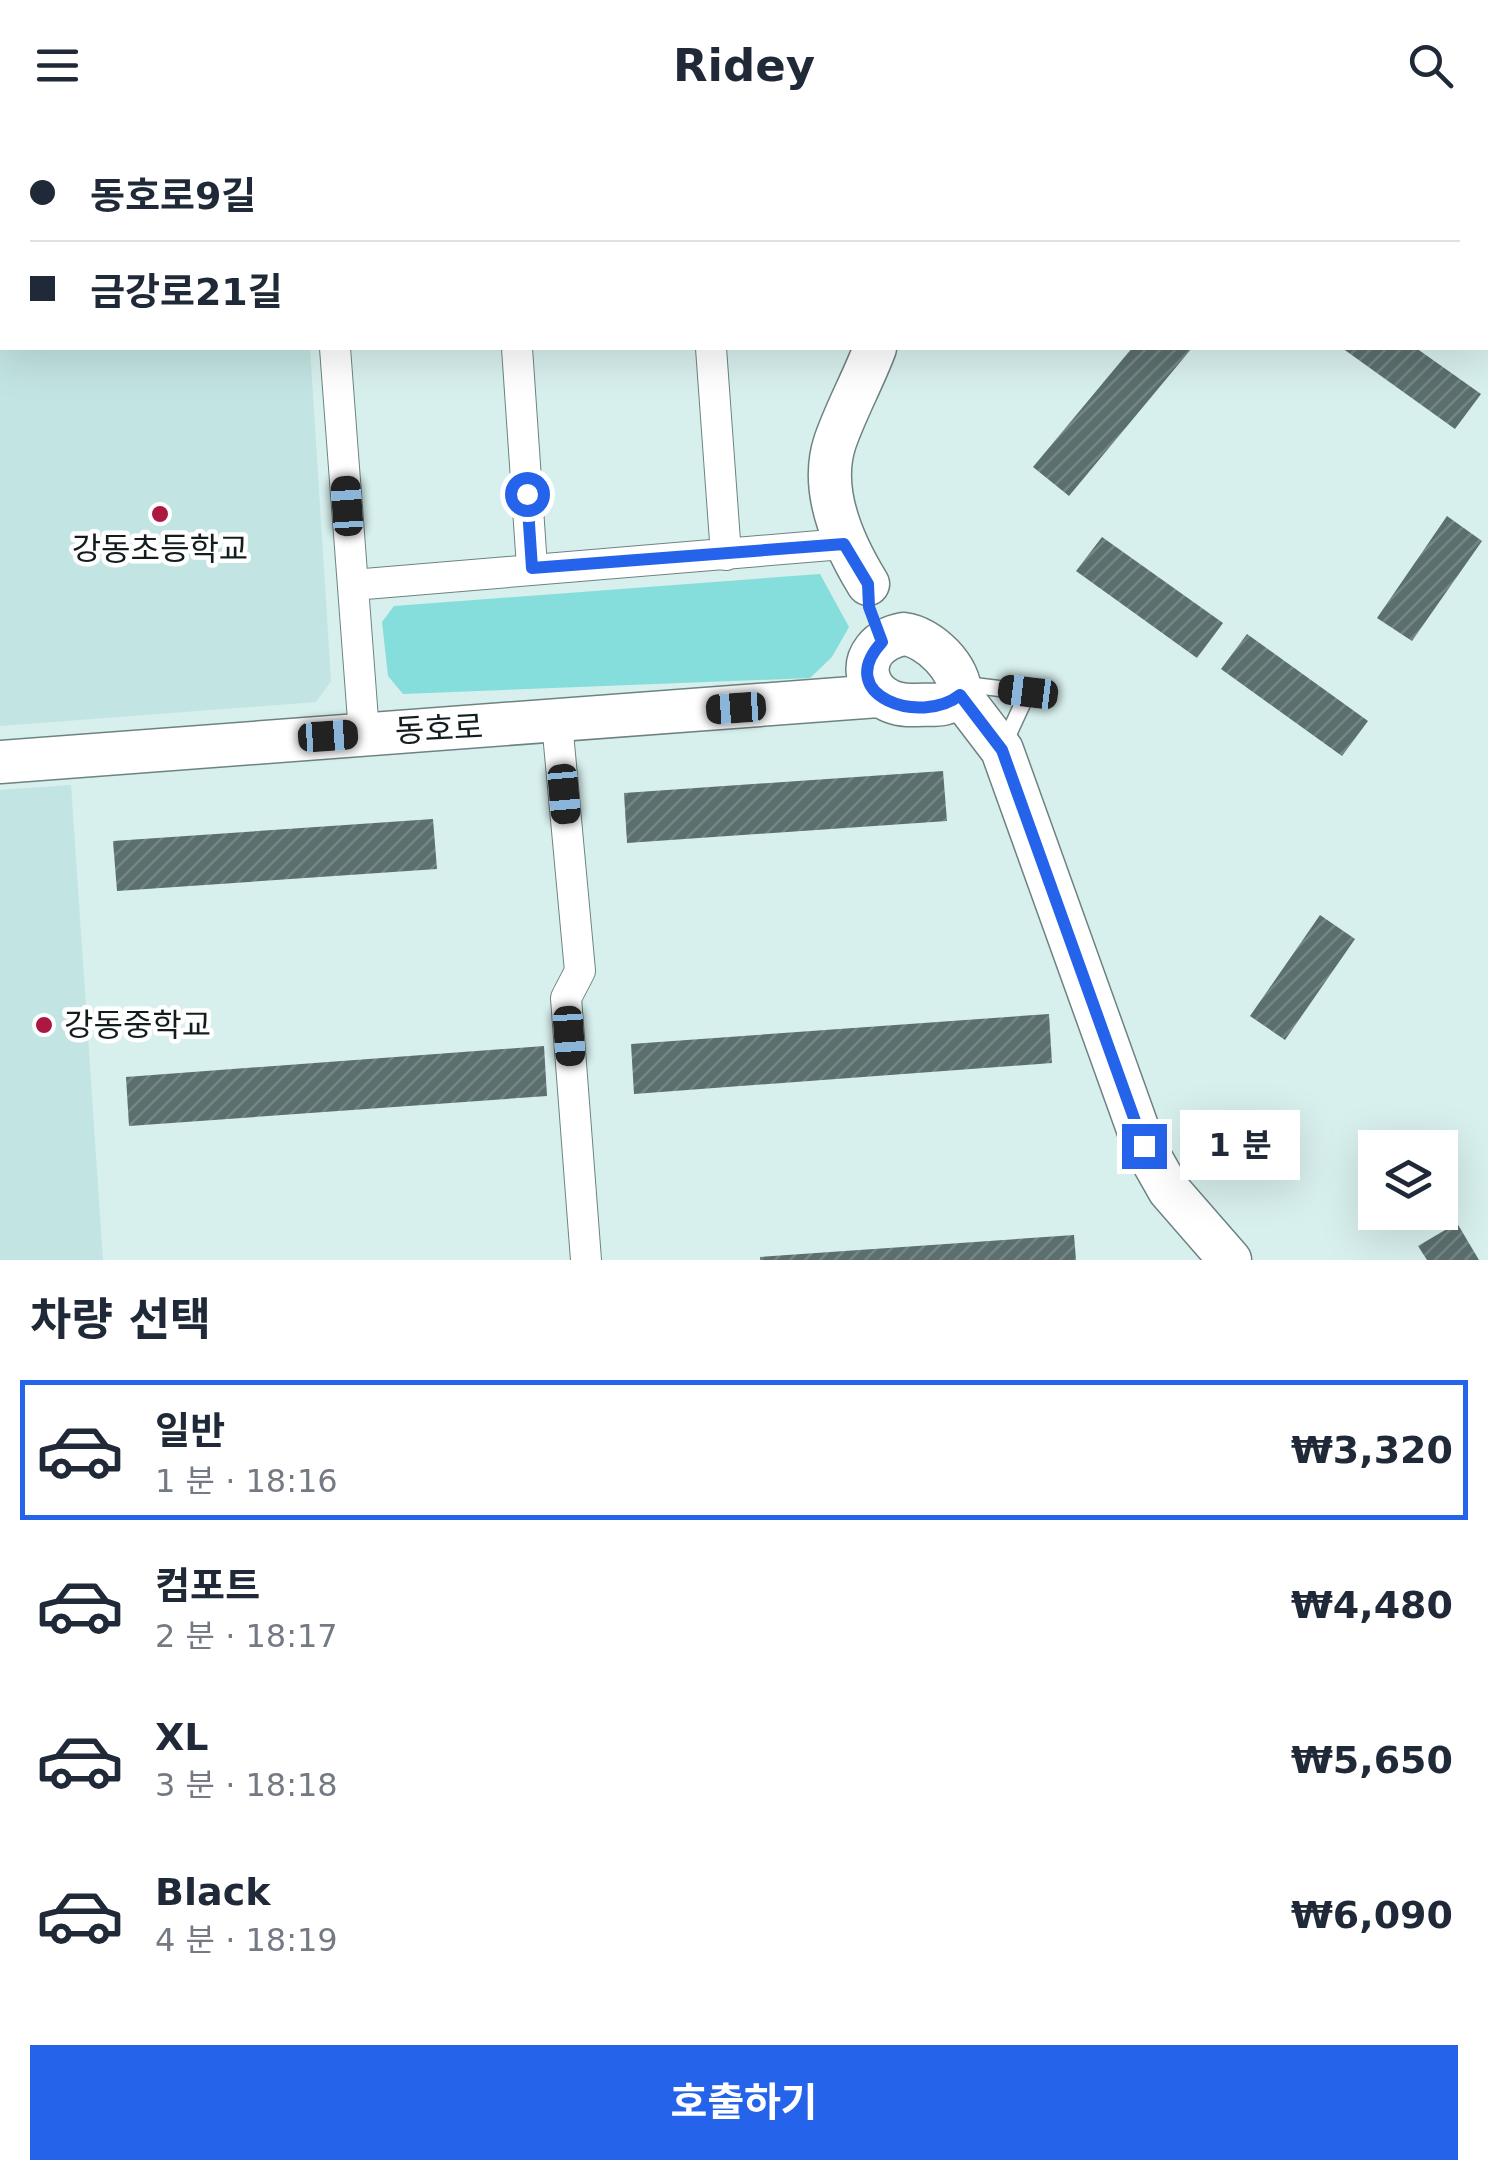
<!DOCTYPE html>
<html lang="ko">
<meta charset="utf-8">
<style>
:root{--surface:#fff;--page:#f6f6f7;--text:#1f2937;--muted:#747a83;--line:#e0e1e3;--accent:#2563eb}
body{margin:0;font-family:"DejaVu Sans","Noto Sans KR",sans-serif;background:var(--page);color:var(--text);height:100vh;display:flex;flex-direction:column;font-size:38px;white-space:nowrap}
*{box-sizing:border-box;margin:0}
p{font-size:32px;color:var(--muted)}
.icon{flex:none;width:55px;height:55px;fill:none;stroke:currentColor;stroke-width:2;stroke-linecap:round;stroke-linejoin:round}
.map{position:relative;height:1130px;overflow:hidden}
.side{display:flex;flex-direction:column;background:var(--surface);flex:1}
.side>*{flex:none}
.guide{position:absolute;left:0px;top:0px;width:1490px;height:220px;box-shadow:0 10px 40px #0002;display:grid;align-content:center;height:220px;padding:0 30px;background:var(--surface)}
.tools{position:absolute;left:1358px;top:1000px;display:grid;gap:20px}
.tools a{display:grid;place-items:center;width:100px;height:100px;border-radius:0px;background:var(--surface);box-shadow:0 10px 40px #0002;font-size:50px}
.end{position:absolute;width:45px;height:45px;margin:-22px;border:12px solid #2563eb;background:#fff;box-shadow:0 0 0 5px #fff}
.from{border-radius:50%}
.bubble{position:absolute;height:70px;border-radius:0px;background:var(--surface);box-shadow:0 10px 40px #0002;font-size:32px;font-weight:700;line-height:70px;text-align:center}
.car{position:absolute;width:30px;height:60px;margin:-30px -15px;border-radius:12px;box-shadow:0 0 8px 2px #0007;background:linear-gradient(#222 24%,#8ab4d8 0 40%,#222 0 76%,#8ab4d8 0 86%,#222 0)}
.guide b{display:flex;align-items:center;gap:35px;height:95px;font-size:38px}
.guide b+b{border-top:2px solid var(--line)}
.guide i{width:25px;height:25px;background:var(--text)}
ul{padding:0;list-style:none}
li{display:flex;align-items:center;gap:30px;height:140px;margin:0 20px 15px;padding:0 10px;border:5px solid transparent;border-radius:0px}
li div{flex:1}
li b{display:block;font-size:38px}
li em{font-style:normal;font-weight:700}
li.current{border-color:var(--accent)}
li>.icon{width:90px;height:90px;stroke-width:1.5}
h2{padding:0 30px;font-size:45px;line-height:120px}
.cta{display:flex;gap:20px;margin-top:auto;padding:20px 30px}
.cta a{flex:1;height:115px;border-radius:0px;background:var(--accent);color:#fff;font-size:40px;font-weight:700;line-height:115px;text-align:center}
header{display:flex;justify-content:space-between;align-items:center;height:130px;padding:0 30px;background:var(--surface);font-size:45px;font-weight:700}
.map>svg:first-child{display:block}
.built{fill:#c2e4e2}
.park{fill:#85dedb}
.building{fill:url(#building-hatch)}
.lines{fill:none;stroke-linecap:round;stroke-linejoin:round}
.lane-casing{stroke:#6d8382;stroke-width:18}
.street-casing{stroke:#6d8382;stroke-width:32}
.secondary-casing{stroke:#6d8382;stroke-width:45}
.lane{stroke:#fff;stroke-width:15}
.street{stroke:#fff;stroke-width:30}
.secondary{stroke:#fff;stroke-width:42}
.route{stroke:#2563eb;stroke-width:12}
.poi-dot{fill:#ac1842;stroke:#fff;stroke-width:4}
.labels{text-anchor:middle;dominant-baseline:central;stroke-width:9;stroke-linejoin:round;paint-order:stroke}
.poi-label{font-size:32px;fill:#141d1d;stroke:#fff}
.street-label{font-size:32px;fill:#141d1d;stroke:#fff}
</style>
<header><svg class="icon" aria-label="menu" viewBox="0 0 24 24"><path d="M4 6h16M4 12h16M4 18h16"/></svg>Ridey<svg class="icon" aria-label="search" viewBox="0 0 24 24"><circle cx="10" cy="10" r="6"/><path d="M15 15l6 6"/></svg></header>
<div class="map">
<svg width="1488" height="1130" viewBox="0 0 1488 1130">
<defs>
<pattern id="building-hatch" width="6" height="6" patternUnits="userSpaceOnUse" patternTransform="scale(2.5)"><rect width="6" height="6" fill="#5a6f6e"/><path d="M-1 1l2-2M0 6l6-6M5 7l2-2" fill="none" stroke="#768685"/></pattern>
</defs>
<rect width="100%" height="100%" fill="#d7efed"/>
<path class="built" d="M0,44L2,218H310L331,551L316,572L0,596Z
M71,655L103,1130H0V660Z"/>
<path class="park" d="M820,444L849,497L832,527L810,548L403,564L388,546L382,492L394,476Z"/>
<path class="building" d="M1132,218H1192L1069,366L1033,337Z
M1342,218H1416L1481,264L1455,299Z
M1447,386L1482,411L1412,511L1377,488Z
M1102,407L1223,493L1197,528L1076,441Z
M1247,504L1368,591L1342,626L1221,539Z
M943,641L947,691L627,713L624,663Z
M433,689L437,739L117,761L113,711Z
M1320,785L1355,809L1285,910L1250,886Z
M1049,884L1052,933L634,964L631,914Z
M544,916L547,966L129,996L126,947Z
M1457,1093L1479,1130H1427L1418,1116Z
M1074,1105L1076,1130H760V1127Z"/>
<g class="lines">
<g class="lane-casing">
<path id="lane" d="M962,554L1028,562L1005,612"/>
</g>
<g class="street-casing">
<path id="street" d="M320,0V2
M502,0V2
M696,0V2
M532,2L560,0
M335,218L364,603
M517,218L532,437
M711,218L726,425
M353,455L843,414
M557,592L580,841L566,868L586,1130"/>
</g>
<g class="secondary-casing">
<path id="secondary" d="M900,0V2
M868,454C844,415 819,360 835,312C846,280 863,250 875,218
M904,504C929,507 962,539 960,565C944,578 935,574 916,575C859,578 849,514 904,504Z
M960,565L1002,620L1144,1016L1169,1060L1230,1130
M0,632L878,566"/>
</g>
<use href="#lane" class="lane"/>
<use href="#street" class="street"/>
<use href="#secondary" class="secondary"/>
</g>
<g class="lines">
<path class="route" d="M527,364L532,438L844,414L868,454L869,477L882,512C832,566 921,596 960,565L1002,620L1144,1016"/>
</g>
<g class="poi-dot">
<circle cx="160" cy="384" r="10"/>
<circle cx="44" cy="895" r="10"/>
</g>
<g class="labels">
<g class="poi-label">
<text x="160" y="419">강동초등학교</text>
<text x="64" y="895" text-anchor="start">강동중학교</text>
</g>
<g class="street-label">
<text transform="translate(439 599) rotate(-3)">동호로</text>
</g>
</g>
</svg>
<div class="tools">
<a><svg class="icon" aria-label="layers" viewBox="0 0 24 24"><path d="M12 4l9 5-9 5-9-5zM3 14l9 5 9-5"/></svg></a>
</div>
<i class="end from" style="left:527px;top:364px"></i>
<i class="end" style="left:1144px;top:1016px"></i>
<div class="bubble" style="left:1180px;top:980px;width:120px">1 분</div>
<i class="car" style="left:347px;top:376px;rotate:356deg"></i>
<i class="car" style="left:1028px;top:562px;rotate:277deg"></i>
<i class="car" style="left:736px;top:578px;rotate:266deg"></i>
<i class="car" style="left:328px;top:606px;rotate:86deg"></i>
<i class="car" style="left:564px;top:664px;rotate:175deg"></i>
<i class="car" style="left:569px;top:906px;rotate:176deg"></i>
<div class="guide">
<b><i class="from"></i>동호로9길</b>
<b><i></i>금강로21길</b>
</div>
</div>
<section class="side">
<h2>차량 선택</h2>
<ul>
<li class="current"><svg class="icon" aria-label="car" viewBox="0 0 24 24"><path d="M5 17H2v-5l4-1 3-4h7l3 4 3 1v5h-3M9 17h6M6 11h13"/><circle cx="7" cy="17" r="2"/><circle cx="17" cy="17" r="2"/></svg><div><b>일반</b><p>1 분 · 18:16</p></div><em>₩3,320</em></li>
<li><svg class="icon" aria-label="car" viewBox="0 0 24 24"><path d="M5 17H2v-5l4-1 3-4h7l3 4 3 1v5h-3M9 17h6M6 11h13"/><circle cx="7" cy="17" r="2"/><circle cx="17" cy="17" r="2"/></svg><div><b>컴포트</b><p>2 분 · 18:17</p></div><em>₩4,480</em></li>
<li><svg class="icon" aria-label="car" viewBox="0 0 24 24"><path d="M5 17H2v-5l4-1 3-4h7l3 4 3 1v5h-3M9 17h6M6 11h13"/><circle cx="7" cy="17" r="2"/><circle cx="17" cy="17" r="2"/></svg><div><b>XL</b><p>3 분 · 18:18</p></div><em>₩5,650</em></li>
<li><svg class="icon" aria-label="car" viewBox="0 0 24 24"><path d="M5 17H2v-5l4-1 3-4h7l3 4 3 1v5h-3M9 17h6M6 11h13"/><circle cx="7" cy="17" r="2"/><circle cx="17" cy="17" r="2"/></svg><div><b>Black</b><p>4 분 · 18:19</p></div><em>₩6,090</em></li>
</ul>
<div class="cta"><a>호출하기</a></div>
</section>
